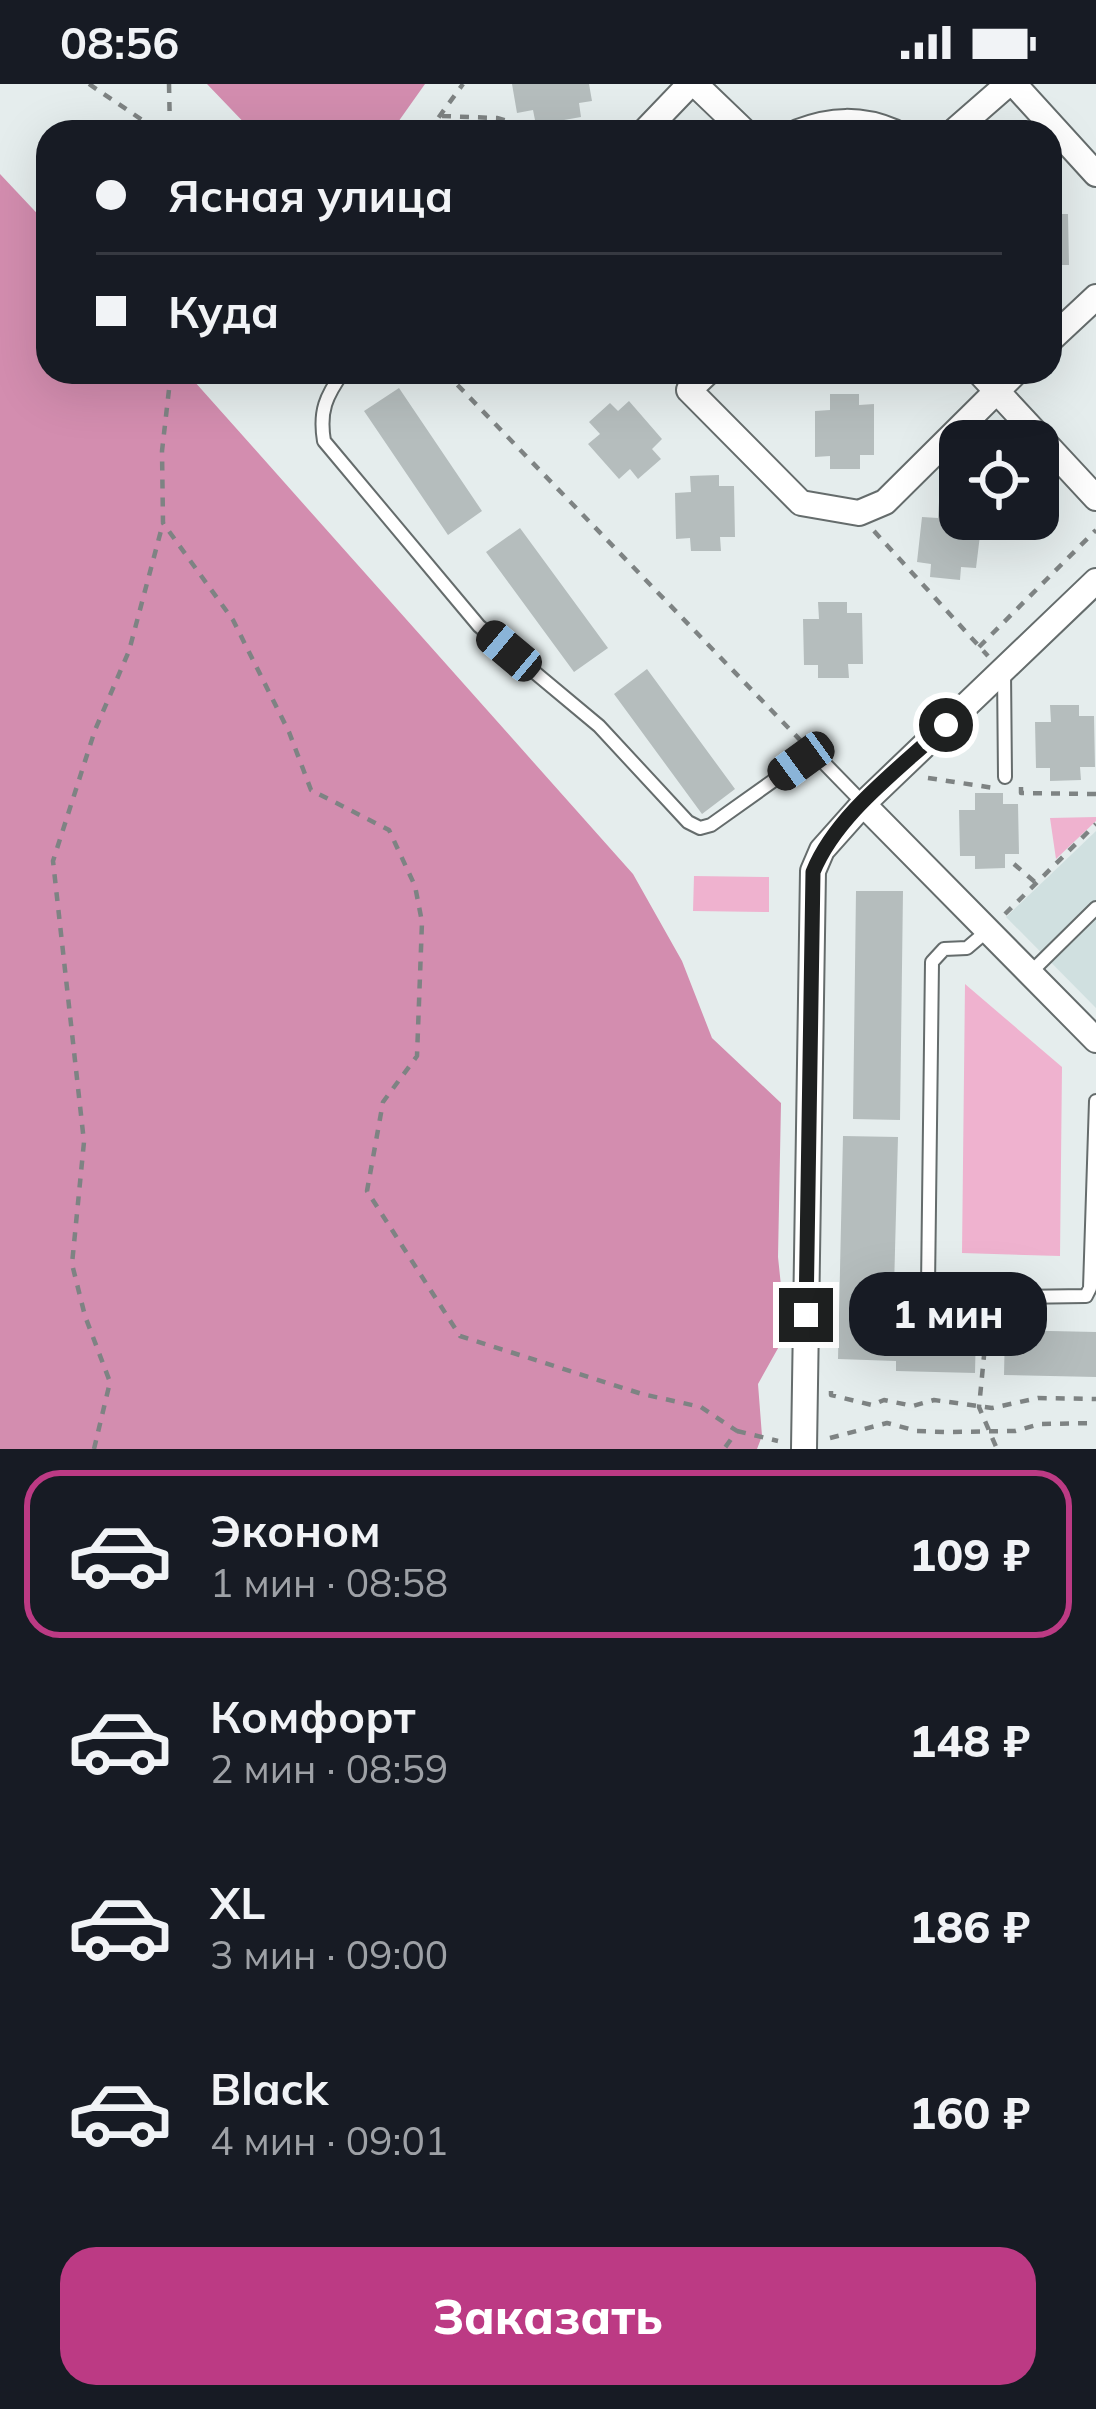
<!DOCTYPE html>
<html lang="ru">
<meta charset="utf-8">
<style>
:root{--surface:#171b24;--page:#20242c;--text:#f1f3f6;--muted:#9ea1a6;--line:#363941;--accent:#bc3a84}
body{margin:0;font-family:Mulish,sans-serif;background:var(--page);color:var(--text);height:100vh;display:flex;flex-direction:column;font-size:45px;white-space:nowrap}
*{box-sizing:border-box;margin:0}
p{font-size:39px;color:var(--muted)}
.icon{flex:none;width:66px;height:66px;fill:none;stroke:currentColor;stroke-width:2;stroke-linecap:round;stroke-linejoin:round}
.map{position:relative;height:1365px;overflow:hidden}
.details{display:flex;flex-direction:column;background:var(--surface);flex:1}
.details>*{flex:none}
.guide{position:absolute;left:36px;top:36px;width:1026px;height:264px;border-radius:36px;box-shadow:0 12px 48px #0002;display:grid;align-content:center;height:264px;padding:0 60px;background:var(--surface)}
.tools{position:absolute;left:939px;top:336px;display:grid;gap:24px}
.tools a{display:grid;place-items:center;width:120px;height:120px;border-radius:24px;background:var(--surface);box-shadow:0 12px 48px #0002;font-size:60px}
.end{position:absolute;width:54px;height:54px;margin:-27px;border:15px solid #1e2020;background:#fff;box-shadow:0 0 0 6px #fff}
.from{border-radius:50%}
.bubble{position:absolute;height:84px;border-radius:36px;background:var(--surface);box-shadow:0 12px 48px #0002;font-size:39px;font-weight:800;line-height:84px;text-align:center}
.car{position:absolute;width:36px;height:72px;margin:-36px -18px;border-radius:15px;box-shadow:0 0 9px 3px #0007;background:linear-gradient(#222 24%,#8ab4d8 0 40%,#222 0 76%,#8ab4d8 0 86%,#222 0)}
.guide b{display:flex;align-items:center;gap:42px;height:114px;font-size:45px}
.guide b+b{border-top:3px solid var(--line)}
.guide i{width:30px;height:30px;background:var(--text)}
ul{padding:21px 0 0;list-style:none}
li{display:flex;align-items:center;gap:36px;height:168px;margin:0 24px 18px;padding:0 36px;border:6px solid transparent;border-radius:36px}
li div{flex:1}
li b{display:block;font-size:45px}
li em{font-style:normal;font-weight:800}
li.active{border-color:var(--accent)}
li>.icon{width:108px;height:108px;stroke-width:1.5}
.primary-button{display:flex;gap:24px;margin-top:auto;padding:24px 60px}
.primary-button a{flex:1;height:138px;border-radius:36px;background:var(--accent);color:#fff;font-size:48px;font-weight:800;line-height:138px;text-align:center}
.status{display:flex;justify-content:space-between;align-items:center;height:84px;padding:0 60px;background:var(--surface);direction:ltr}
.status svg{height:33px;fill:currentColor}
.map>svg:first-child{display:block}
.built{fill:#d0e0e0}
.green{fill:#efb2cf}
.forest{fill:#d38daf}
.building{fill:#b5bdbd}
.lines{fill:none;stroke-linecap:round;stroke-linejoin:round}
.service-casing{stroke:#656c6c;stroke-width:16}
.minor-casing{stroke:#656c6c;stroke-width:28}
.path{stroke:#7e8383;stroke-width:4.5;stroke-dasharray:9 9;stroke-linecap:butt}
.service{stroke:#fff;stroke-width:12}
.minor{stroke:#fff;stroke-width:24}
.route{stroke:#1e2020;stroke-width:15}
</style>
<div class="status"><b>08:56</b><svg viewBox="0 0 49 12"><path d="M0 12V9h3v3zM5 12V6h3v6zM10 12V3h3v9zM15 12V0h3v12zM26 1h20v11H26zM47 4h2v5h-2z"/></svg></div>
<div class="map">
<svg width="1096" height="1365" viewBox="0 0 1096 1365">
<rect width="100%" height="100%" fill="#e5eded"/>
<path class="built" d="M1096,747V924L1006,833Z"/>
<path class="green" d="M1096,733V737L1056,775L1050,734Z
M694,792L769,793V828L693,827Z
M965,900L1062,983L1060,1172L962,1169Z"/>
<path class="forest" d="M207,0H425L391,48H253Z
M0,90L48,141V288H186L633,790L682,877L712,954L781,1019L778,1173L786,1250L758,1300L762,1352L757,1365H0Z"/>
<path class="building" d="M512,0H589L592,17L579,19L581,33L536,41L533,26L517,29Z
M1050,130H1068L1069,181H1054L1055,195H1050Z
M399,304L482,427L448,451L364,327Z
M830,310H859V321L874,320V371H860V385H830V372L815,373V327L830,326Z
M629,317L662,355L652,365L661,375L638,395L630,385L619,395L588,360L600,350L589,338L610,319L618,327Z
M719,391V402H734L735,453H720L721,467H691L690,454L676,455L675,409L691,408L690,392Z
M939,418L960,420V435H982L976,484L961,483L960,496L930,493L931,480L917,478L922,433L938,434Z
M520,444L608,564L574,588L486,468Z
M818,518H847V529H862L863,580H848L849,594H818V581H804L803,535H819Z
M647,585L735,705L702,730L614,610Z
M1050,621H1079V632H1094L1095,683H1080L1081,696L1050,697V684H1036L1035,638H1051Z
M975,709H1003V720H1018L1019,770H1005V784L975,785V772H960L959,726H975Z
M856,807H903L900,1036L853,1035Z
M843,1052L898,1053L893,1243L976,1245L975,1289L896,1287V1277L838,1275Z
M1005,1246L1096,1248V1293L1004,1291Z"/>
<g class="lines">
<g class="service-casing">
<path id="service" d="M343,288C326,312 319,327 324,357L479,542L599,642L688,738L700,744L711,741L801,677L813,674L824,679L863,719
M1004,587L1005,693
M987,847L967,864L944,865L932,878L928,1203L931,1210L939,1214L1086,1212L1090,1204L1096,1017
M1030,889L1096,824"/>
</g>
<g class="minor-casing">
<path id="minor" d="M695,0L745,48
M1014,0L1096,90
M644,48L690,0
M798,48C831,35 861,34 894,48
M953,48L1008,0
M1050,256L1096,213
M708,288L689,306L801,419L859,429L885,418L1016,288
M979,288L1096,414
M1096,497L863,720L1096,956
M804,1365L813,787L822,766L863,720"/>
</g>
<path class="path" d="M89,0L160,48
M169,0L170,48
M442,32L497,34L547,48
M428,48L463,0
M171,288L162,367L163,439L233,536L289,648L311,706L389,746L415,802L422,838L417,972L383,1018L367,1107L460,1252L642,1310L701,1323L737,1347L724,1365
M445,288L803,659
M874,447L988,572
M979,563L1096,446
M928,694L994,704
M1021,703V709L1096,710
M1014,780L1036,799
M1005,830L1096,740
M988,1231L979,1323L997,1365
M831,1307V1311L872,1321L884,1316L913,1322L934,1316L992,1324L1038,1314L1096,1315
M737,1347L778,1357
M830,1354L887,1339L917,1347L945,1348L1015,1347L1040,1340L1096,1339
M94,1365L110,1298L85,1232L72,1180L84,1058L53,777L95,646L129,567L163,439"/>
<use href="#service" class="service"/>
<use href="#minor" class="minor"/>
</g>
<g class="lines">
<path class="route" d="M806,1231L813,788C837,729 901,684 946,641"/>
</g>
</svg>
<div class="tools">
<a><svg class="icon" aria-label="locate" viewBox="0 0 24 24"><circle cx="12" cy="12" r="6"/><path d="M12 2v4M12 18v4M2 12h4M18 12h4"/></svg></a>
</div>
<i class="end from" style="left:946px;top:641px"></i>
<i class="end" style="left:806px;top:1231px"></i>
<div class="bubble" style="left:849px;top:1188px;width:198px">1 мин</div>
<i class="car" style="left:509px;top:567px;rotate:310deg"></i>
<i class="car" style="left:801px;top:677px;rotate:234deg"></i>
<div class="guide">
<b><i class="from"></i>Ясная улица</b>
<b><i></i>Куда</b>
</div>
</div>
<section class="details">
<ul>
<li class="active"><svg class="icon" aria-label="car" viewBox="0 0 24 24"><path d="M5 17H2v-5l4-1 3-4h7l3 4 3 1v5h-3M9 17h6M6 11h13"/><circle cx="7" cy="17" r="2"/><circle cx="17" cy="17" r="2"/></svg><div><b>Эконом</b><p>1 мин · 08:58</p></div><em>109 ₽</em></li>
<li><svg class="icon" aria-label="car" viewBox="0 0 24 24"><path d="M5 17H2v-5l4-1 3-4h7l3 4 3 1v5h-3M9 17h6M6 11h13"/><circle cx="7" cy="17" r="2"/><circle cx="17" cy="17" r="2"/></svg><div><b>Комфорт</b><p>2 мин · 08:59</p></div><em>148 ₽</em></li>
<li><svg class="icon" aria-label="car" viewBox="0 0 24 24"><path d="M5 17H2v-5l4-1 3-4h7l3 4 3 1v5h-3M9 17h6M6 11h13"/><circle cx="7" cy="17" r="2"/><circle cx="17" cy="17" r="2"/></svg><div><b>XL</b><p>3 мин · 09:00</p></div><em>186 ₽</em></li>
<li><svg class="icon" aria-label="car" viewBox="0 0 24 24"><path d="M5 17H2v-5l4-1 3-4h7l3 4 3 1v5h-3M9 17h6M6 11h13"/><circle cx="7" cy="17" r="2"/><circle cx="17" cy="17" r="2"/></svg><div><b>Black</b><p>4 мин · 09:01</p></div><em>160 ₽</em></li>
</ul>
<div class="primary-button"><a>Заказать</a></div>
</section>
